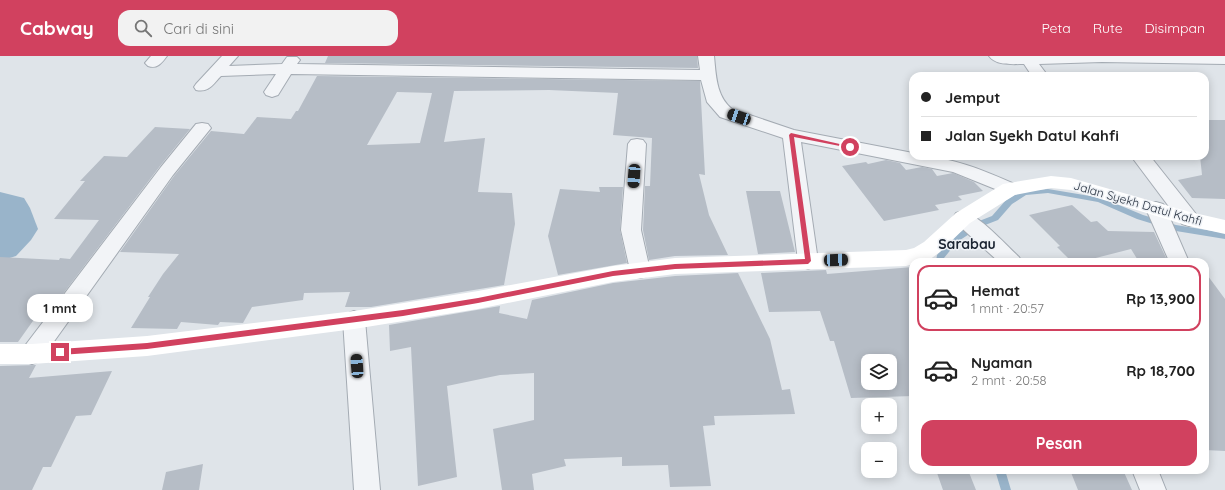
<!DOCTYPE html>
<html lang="id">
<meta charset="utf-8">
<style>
:root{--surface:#fff;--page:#f2f2f2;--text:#222;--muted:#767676;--line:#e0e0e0;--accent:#d1415f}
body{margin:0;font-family:Quicksand,sans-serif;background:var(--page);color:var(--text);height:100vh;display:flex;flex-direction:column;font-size:15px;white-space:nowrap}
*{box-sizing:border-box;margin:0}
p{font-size:13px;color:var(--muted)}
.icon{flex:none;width:22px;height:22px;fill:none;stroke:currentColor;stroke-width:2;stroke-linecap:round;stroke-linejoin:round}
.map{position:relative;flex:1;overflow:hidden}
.panel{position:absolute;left:909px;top:202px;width:300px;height:216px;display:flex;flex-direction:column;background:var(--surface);border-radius:12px;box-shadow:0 2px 10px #0003}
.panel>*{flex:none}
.hud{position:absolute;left:909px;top:16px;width:300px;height:88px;border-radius:12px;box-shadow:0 2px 10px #0003;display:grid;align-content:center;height:88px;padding:0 12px;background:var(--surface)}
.controls{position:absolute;left:861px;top:298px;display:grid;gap:8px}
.controls a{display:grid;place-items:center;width:36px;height:36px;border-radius:8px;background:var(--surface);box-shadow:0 2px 10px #0003;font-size:20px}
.end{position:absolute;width:18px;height:18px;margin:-9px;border:5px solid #d1415f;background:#fff;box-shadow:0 0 0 2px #fff}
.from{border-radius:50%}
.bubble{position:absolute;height:28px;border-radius:12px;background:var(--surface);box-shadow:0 2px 10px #0003;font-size:13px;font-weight:800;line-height:28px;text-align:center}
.car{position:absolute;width:12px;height:24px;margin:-12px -6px;border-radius:5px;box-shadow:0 0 3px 1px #0007;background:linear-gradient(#222 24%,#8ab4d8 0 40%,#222 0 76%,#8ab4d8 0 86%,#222 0)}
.hud b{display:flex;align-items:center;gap:14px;height:38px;font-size:15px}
.hud b+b{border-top:1px solid var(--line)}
.hud i{width:10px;height:10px;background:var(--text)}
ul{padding:7px 0 0;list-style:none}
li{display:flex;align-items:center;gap:12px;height:66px;margin:0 8px 6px;padding:0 4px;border:2px solid transparent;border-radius:12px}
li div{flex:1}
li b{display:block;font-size:15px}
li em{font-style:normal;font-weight:800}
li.current{border-color:var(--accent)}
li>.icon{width:36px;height:36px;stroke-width:1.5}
.primary-button{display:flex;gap:8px;margin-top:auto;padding:8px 12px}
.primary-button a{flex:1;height:46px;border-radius:12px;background:var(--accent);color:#fff;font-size:16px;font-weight:800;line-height:46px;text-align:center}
header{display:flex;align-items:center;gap:24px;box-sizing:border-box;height:56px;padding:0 20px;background:var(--accent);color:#fff}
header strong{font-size:19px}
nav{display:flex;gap:22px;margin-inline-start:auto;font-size:14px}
.search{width:280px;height:36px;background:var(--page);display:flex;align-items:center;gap:10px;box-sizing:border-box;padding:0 14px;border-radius:12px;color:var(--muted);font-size:15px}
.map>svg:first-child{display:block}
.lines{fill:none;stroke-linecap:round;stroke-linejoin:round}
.stream{fill:#99b4ca;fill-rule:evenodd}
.river{fill:#99b4ca;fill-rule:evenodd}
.building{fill:#b6bdc6;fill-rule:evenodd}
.street-casing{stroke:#a4abb3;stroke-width:2}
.street{fill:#f2f4f7;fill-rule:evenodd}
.secondary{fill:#fff;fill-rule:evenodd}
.route{fill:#d1415f}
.labels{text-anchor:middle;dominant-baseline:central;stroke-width:3;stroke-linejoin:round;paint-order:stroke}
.street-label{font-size:12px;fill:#283240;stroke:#eff2f6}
.quarter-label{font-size:14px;font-weight:bold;fill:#1a2331;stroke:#eff2f6}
</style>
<header>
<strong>Cabway</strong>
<div class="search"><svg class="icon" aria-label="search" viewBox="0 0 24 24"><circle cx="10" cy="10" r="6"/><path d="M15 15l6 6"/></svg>Cari di sini</div>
<nav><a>Peta</a><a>Rute</a><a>Disimpan</a></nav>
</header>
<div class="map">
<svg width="1225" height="434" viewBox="0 0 1225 434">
<rect width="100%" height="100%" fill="#dfe4e9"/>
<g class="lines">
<path class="stream" d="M1048,133L1102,142L1143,159L1176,169L1225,177V183L1176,175L1137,163L1098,146L1048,137L1026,139L1012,148L998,164L980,171L957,186L944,202V206H936L937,199L951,182L974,167L992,160L1006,144L1021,135Z
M995,414H1005L1011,434H1001Z"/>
<path class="river" d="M0,136L24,142L30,152L38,173L31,184L16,200L0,205Z"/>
</g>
<path class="building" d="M328,0H697L698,12L325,7Z
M317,20L700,25L705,119L699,118L709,159L728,199L675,200L649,204L643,174L645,130H650L652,82L613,79L618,37L549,34L454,35L444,86L485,82L478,136L512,137L515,168L504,229L371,251H345L350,236L304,237L303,244L252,251L243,267L220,266L218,269L181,266L177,273L131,272L150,241H148L163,218L179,198L120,196L174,120L211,75L244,78L257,61L291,63L296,55H298ZM397,36L432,37L420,87L367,89Z
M1205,64H1225V143L1192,142L1178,124L1202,119L1200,100H1205Z
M155,71L190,73L160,110L50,255H40L18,286H0V201L59,204L60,202L70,203L99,164L54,163L85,125H80L104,100L127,101Z
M886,104L900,107L906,114L922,111L932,113L937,120L953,117L974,126L983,135L958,140L962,144L935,149L939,154L884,165L842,110L866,106L868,108Z
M599,131H623L620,174L627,207L558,219L548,180L560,133L600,136Z
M746,135H780L795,196L758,198Z
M1072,149L1091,166L1097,165L1108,175L1154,176L1168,206H1139L1131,193L1080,206H1072L1057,191L1060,190L1029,159Z
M913,211V340L851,342L834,285H830L820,255L769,256L761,217L826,214L827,218ZM868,305H890V327H868Z
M1205,216L1225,243V395L1205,394Z
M738,217L770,283L782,334L790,333L795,358L714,360L715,369L703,370L711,430L670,431L668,409L622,410V401L564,403L566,410L532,418L534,434H502L493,373L534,364V317L500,319L447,330L457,421L418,430L411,291L390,295L389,269L500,250L499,257L527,263L532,244L613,227L675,220Z
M36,309L29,322L112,315L91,359L76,360L51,411H43L32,434H0V310Z
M203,408L199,434H162L166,416Z
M936,414H968L976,434H943Z
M1070,414H1123L1132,434H1078Z"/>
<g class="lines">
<g class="street-casing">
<path id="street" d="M151,0H167C161,8 157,13 148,10L145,7Z
M222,0H238L229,10L282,8L287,1H297L300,4L297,8L700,14L698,0H714C716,19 716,40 732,53L794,74L913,97V100C951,100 983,114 1017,129L1019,133L1017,137L1010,139L953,116L801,86L818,205L815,210L808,213L801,210L798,205L783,82L720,61L707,46L701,24L291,18L278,39L272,41L266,39L264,36L276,18L221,20C213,28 209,37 196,34L194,31L196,28Z
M989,0H1225V8L1102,6L1039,8L1048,20H1032L1024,8C1013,8 996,10 989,0Z
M202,67L208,68L211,72L173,119L40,305L32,308L24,305L20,298L24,291L161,111L196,68Z
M637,83L643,84L646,88L641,174L650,214L647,220L640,222L633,220L630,214L621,174L628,88L631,84Z
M1131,100H1150L1196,158L1199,163L1196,168L1189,170L1182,168Z
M1156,146L1163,148L1166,153L1189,206L1169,205L1146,153L1149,148Z
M963,155C980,160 1005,188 1019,201L1022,206H999L956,167L953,162L956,157Z
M354,255L362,258L365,264L380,434H354L343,264L346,258Z
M1132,414H1158L1166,434H1140Z"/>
</g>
<use href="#street" class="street"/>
<path class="secondary" d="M1051,120L1071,122L1190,156L1225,164V178L1189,170L1071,134L1051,132L1015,139L970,167L940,196L929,204L913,206V208L906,210L675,218L613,226L478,253L354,273L147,300L32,308H0V288H32L147,280L354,255L478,235L613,210L675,202L906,194L914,192L924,186L956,157L1003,128Z"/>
</g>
<path class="route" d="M791,77L853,91L850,92L794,81L811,205L808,208L675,213L613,220L478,247L403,260L147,293L60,299L57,296L60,293L147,287L403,254L478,242L613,215L675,208L805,203L789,79Z"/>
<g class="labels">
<g class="street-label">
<text transform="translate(1138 147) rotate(16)">Jalan Syekh Datul Kahfi</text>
</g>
<g class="quarter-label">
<text x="967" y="188">Sarabau</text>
</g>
</g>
</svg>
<div class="controls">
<a><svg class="icon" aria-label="layers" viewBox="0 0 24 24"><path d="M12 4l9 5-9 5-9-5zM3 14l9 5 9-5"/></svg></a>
<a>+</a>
<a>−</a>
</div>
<i class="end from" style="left:850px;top:91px"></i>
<i class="end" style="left:60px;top:296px"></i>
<div class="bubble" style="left:27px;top:238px;width:66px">1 mnt</div>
<i class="car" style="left:739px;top:61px;rotate:289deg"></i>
<i class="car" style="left:634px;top:120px;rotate:184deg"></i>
<i class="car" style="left:836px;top:204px;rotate:88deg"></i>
<i class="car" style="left:357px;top:310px;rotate:356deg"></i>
<div class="hud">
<b><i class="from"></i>Jemput</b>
<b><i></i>Jalan Syekh Datul Kahfi</b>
</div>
<section class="panel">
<ul>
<li class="current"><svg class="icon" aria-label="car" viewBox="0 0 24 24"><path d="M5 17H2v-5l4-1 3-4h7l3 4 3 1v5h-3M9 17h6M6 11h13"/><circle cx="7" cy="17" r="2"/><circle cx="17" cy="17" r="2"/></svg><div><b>Hemat</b><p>1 mnt · 20:57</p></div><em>Rp 13,900</em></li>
<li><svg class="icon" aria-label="car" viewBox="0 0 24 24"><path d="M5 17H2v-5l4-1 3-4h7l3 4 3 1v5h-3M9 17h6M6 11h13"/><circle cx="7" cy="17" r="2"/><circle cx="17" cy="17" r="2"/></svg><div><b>Nyaman</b><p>2 mnt · 20:58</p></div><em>Rp 18,700</em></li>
</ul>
<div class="primary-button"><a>Pesan</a></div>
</section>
</div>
